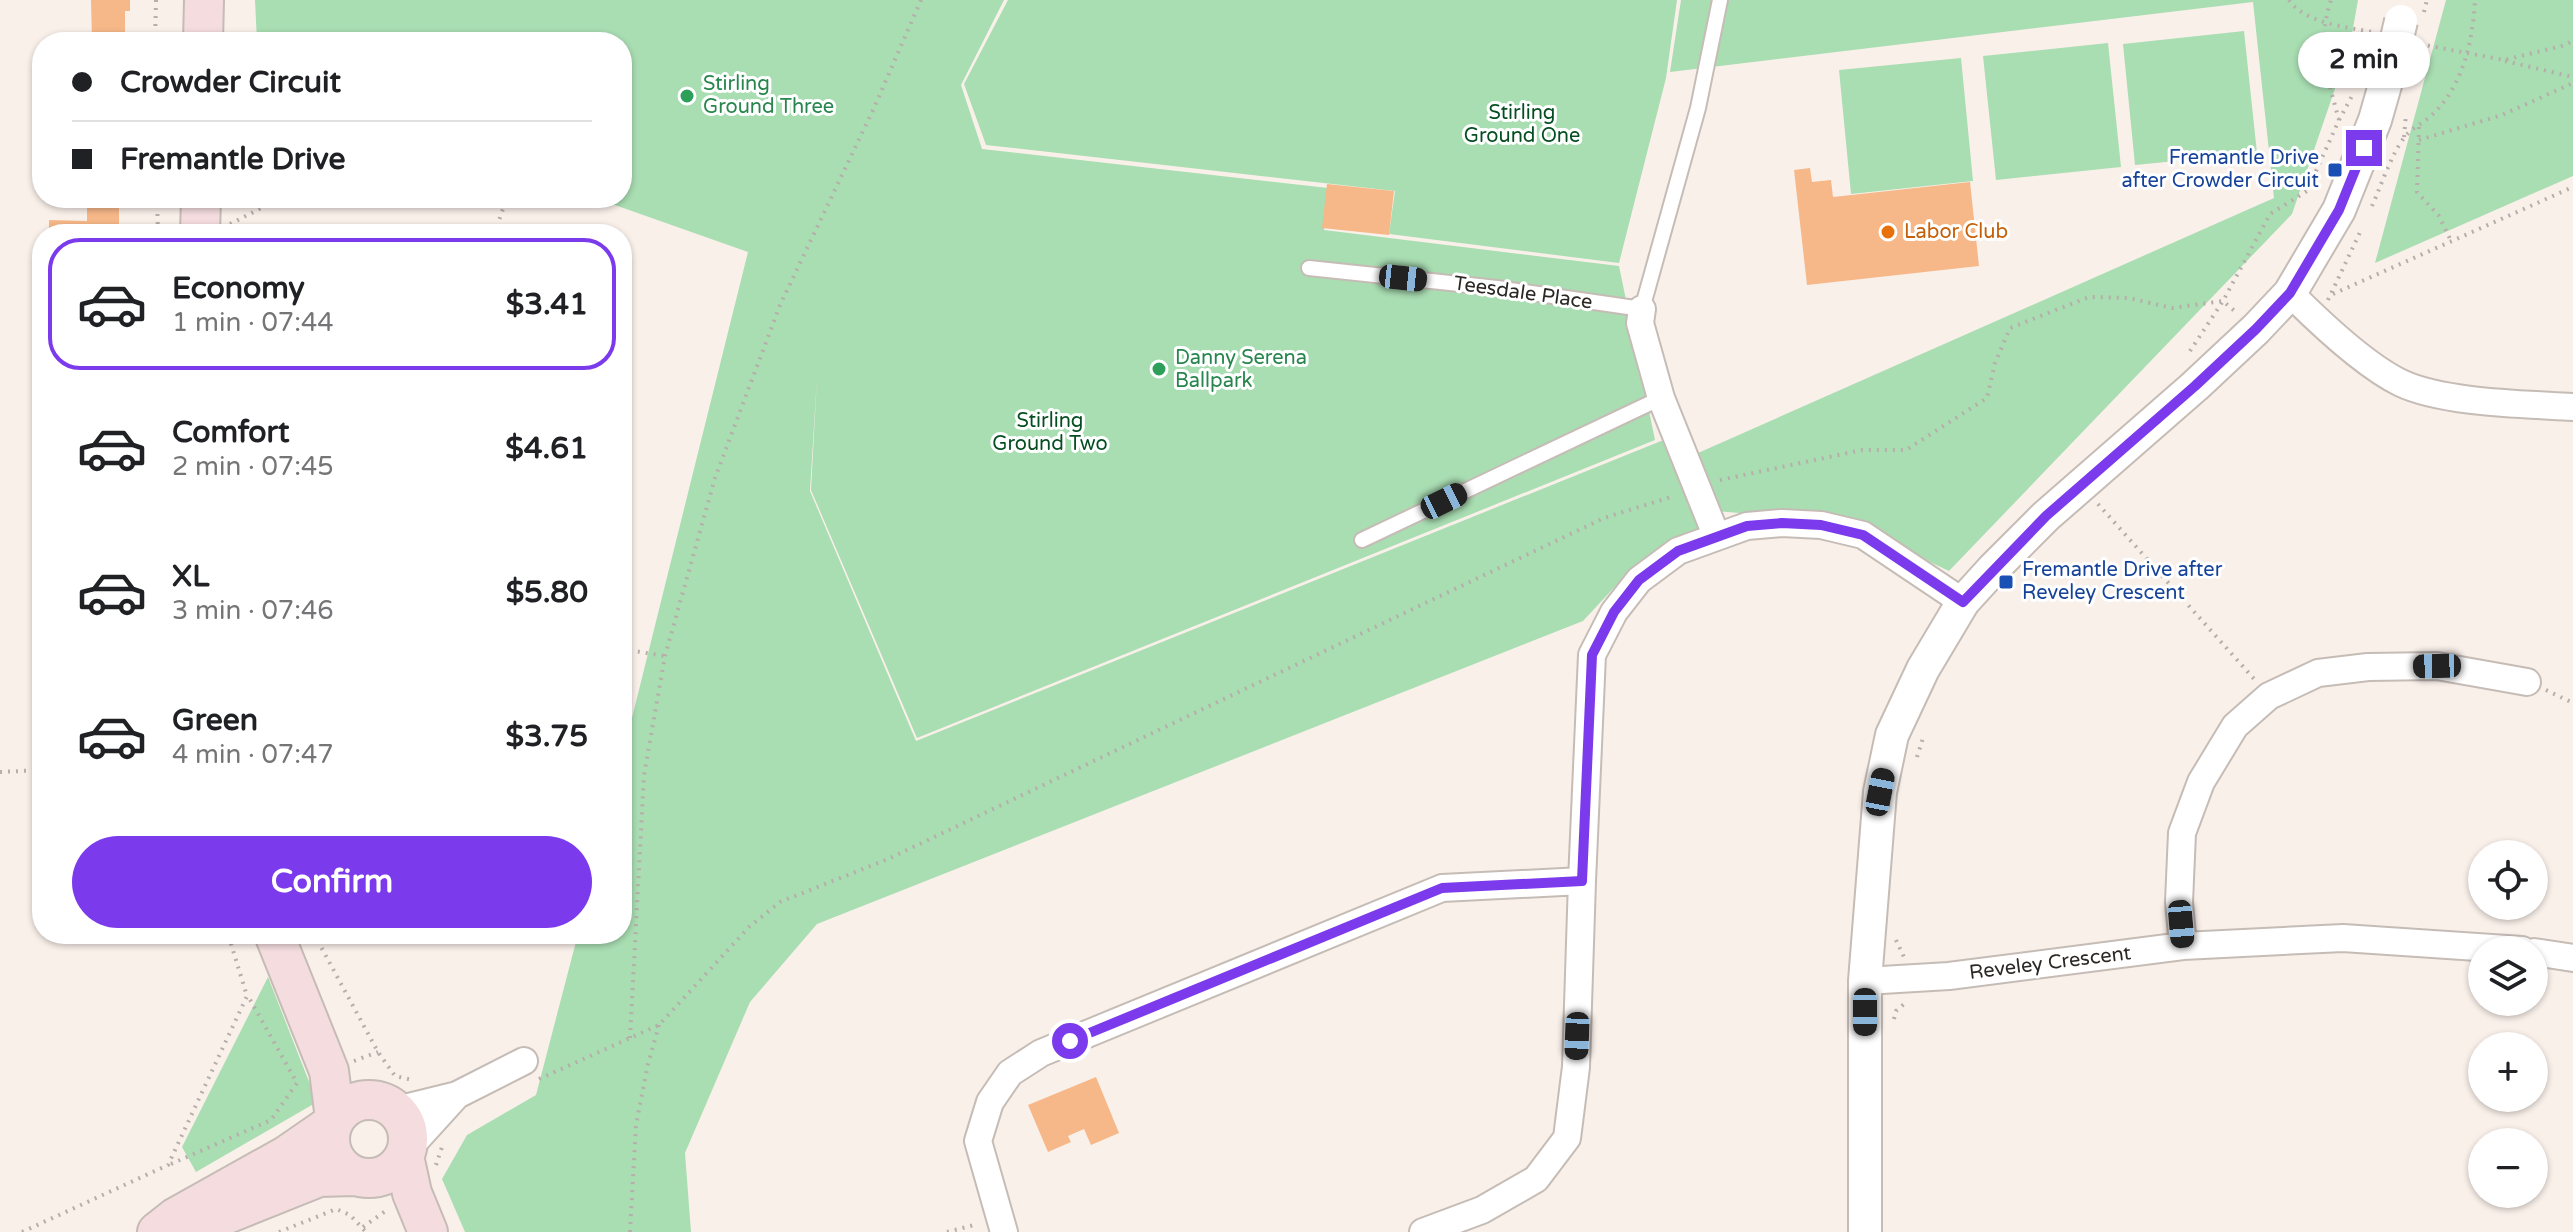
<!DOCTYPE html>
<meta charset="utf-8">
<style>
:root{--surface:#fff;--page:#f6f6f6;--text:#202124;--muted:#757577;--line:#e0e0e0;--accent:#7c3aed}
body{margin:0;font-family:"Varela Round",sans-serif;background:var(--page);color:var(--text);height:100vh;display:flex;flex-direction:column;font-size:30px;white-space:nowrap}
*{box-sizing:border-box;margin:0}
p{font-size:26px;color:var(--muted)}
.icon{flex:none;width:44px;height:44px;fill:none;stroke:currentColor;stroke-width:2;stroke-linecap:round;stroke-linejoin:round}
.map{position:relative;flex:1;overflow:hidden}
.panel{position:absolute;left:32px;top:224px;width:600px;height:720px;display:flex;flex-direction:column;background:var(--surface);border-radius:32px;box-shadow:0 2px 6px #0004}
.panel>*{flex:none}
.top-card{position:absolute;left:32px;top:32px;width:600px;height:176px;border-radius:32px;box-shadow:0 2px 6px #0004;display:grid;align-content:center;height:176px;padding:0 40px;background:var(--surface)}
.controls{position:absolute;left:2468px;top:840px;display:grid;gap:16px}
.controls a{display:grid;place-items:center;width:80px;height:80px;border-radius:50%;background:var(--surface);box-shadow:0 2px 6px #0004;font-size:40px}
.end{position:absolute;width:36px;height:36px;margin:-18px;border:10px solid #7c3aed;background:#fff;box-shadow:0 0 0 4px #fff}
.from{border-radius:50%}
.bubble{position:absolute;height:56px;border-radius:28px;background:var(--surface);box-shadow:0 2px 6px #0004;font-size:26px;font-weight:700;line-height:56px;text-align:center}
.car{position:absolute;width:24px;height:48px;margin:-24px -12px;border-radius:10px;box-shadow:0 0 6px 2px #0007;background:linear-gradient(#222 24%,#8ab4d8 0 40%,#222 0 76%,#8ab4d8 0 86%,#222 0)}
.top-card b{display:flex;align-items:center;gap:28px;height:76px;font-size:30px}
.top-card b+b{border-top:2px solid var(--line)}
.top-card i{width:20px;height:20px;background:var(--text)}
ul{padding:14px 0 0;list-style:none}
li{display:flex;align-items:center;gap:24px;height:132px;margin:0 16px 12px;padding:0 24px;border:4px solid transparent;border-radius:32px}
li div{flex:1}
li b{display:block;font-size:30px}
li em{font-style:normal;font-weight:700}
li.on{border-color:var(--accent)}
li>.icon{width:72px;height:72px;stroke-width:1.5}
.action{display:flex;gap:16px;margin-top:auto;padding:16px 40px}
.action a{flex:1;height:92px;border-radius:48px;background:var(--accent);color:#fff;font-size:32px;font-weight:700;line-height:92px;text-align:center}
.map>svg:first-child{display:block}
.green{fill:#a9ddb2}
.building{fill:#f6b888}
.lines{fill:none;stroke-linecap:round;stroke-linejoin:round}
.service-casing{stroke:#c6bcb6;stroke-width:18}
.minor-casing{stroke:#c6bcb6;stroke-width:30}
.tertiary-casing{stroke:#c6bcb6;stroke-width:36}
.secondary-casing{stroke:#c6bcb6;stroke-width:42}
.path{stroke:#b6aeaa;stroke-width:4;stroke-dasharray:2 6;stroke-linecap:butt}
.service{stroke:#fff;stroke-width:14}
.minor{stroke:#fff;stroke-width:26}
.tertiary{stroke:#fff;stroke-width:32}
.secondary{stroke:#f4dcdf;stroke-width:38}
.tertiary-bridge-casing{stroke:#c6bcb6;stroke-width:36;stroke-linecap:butt}
.tertiary-bridge{stroke:#fff;stroke-width:32}
.route{stroke:#7c3aed;stroke-width:10}
.leisure-dot{fill:#2e9e5b;stroke:#fff;stroke-width:3}
.transit-dot{fill:#1a4fb4;stroke:#fff;stroke-width:3}
.food-dot{fill:#e8710a;stroke:#fff;stroke-width:3}
.labels{text-anchor:middle;dominant-baseline:central;stroke-width:6;stroke-linejoin:round;paint-order:stroke}
.leisure-label{font-size:20px;fill:#27864d;stroke:#fff;text-anchor:start}
.park-label{font-size:20px;fill:#054e21;stroke:#fff}
.transit-label{font-size:20px;fill:#164399;stroke:#fff;text-anchor:end}
.food-label{font-size:20px;fill:#c56008;stroke:#fff;text-anchor:start}
.street-label{font-size:20px;fill:#2b2725;stroke:#fff}
</style>
<div class="map">
<svg width="2573" height="1232" viewBox="0 0 2573 1232">
<rect width="100%" height="100%" fill="#faf0ea"/>
<path class="green" d="M255,0H1004L961,85L982,149L1328,188L1324,230L1619,266L1655,440L917,738L811,490L817,377L810,491L916,741L1666,439L1700,527L1622,579L1583,621L817,924L750,1002L685,1153L691,1232H465L442,1179L467,1135L536,1095L578,934H622V758L748,252L595,198H622V42H257Z
M1008,0H1677L1666,78L1619,263L1389,234L1395,191L986,145L964,84Z
M1681,0H2358L2350,45L2292,214L1949,571L1845,522L1716,511L1698,453L2274,198L2253,2L1670,72Z
M2446,0H2573V176L2375,263Z
M2244,31L2257,153L2135,165L2123,44Z
M2108,43L2121,167L1996,180L1983,56Z
M1961,58L1973,181L1851,194L1839,70Z
M268,977L317,1102L196,1172L182,1147Z"/>
<path class="building" d="M91,0H130V11H125V42H92Z
M34,117H42V136H34Z
M1810,168L1812,182L1831,180L1833,197L1970,182L1979,266L1807,285L1794,170Z
M1327,184L1394,191L1389,235L1322,228Z
M87,198H119V227H126V234H49V220L87,221Z
M1096,1077L1119,1133L1091,1145L1084,1129L1068,1136L1071,1142L1048,1152L1028,1105Z"/>
<g class="lines">
<g class="service-casing">
<path id="service" d="M1309,268L1497,288L1642,309L1698,108L1720,0
M1362,540L1661,398"/>
</g>
<g class="minor-casing">
<path id="minor" d="M2290,293C2319,322 2364,365 2401,383C2443,403 2525,404 2573,407
M1642,309L1640,323L1661,398L1716,535
M1582,881L1592,655L1614,612L1639,580L1678,551L1747,526L1782,523L1821,525L1863,535L1963,602
M2183,946L2179,902L2182,833L2201,782L2235,726L2269,696L2318,673L2368,667L2437,666L2527,682
M2534,952L2573,958
M1865,981L1949,976L2183,946L2343,938L2522,950
M396,1110L457,1095L524,1061
M407,1150L457,1095
M1004,1232L978,1141L990,1102L1010,1073L1041,1053L1442,888L1582,881L1576,1067L1567,1138L1536,1179L1482,1210L1423,1232"/>
</g>
<g class="tertiary-casing">
<path id="tertiary" d="M1865,1232V981L1880,792L1892,735L1923,669L1963,602L1993,569L2046,516L2195,386L2256,329L2290,293L2339,210L2375,120L2391,64"/>
</g>
<g class="secondary-casing">
<path id="secondary" d="M203,42L204,0
M200,234L201,198
M274,934L329,1071L335,1119
M330 1139a39 39 0 1 1 78 0a39 39 0 1 1-78 0Z
M404,1156L412,1193L428,1232
M202,1224L319,1177L355,1176
M157,1232L176,1217L287,1155L332,1124"/>
</g>
<path class="path" d="M2289,0C2304,23 2347,27 2372,32
M2424,12L2427,0
M155,42L156,0
M2420,44L2504,60L2562,46L2573,41
M2505,61L2573,77
M2339,120L2352,96
M2419,127L2417,192L2439,216L2451,241
M2404,137L2406,115
M2419,140L2502,115L2573,83
M157,198L158,234
M285,198L293,207
M2372,206C2381,186 2391,155 2404,138C2411,128 2424,123 2433,114C2463,85 2473,41 2475,0
M230,224L281,198
M494,234L507,198
M2333,294L2573,187
M2328,300L2362,228
M2190,351L2223,301L2237,313
M1720,480L1862,450H1906L1987,398L1995,363L2010,328L2089,297L2129,298L2172,308L2223,301L2270,214L2307,191L2339,120C2327,76 2316,46 2331,0
M2098,504L2255,680
M622,649L665,656
M2546,690L2573,703
M1917,757L1924,735
M0,772L42,770
M314,934L378,1052L395,1076L413,1080
M1896,940L1904,957
M1894,1019L1896,1011L1904,1004
M630,1038L644,775L665,656L715,478L780,305L874,108L921,0
M354,1061L378,1052
M539,1079L659,1025L749,927L780,902L888,859L1604,518L1674,496
M171,1164L271,1120L297,1083L248,996
M436,1165L442,1147
M363,1227L387,1210
M22,1232L168,1165L247,996L228,934
M279,1232L336,1209L350,1215L366,1232
M630,1232L636,1125L648,1064L659,1025
M947,1232L978,1224"/>
<use href="#service" class="service"/>
<use href="#minor" class="minor"/>
<use href="#tertiary" class="tertiary"/>
<use href="#secondary" class="secondary"/>
<g class="tertiary-bridge-casing">
<path id="tertiary-bridge" d="M2391,64L2401,21"/>
</g>
<use href="#tertiary-bridge" class="tertiary-bridge"/>
</g>
<g class="lines">
<path class="route" d="M1070,1041L1442,888L1582,881L1592,655L1614,612L1639,580L1678,551L1747,526L1782,523L1821,525L1863,535L1963,602L2046,516L2195,386L2256,329L2290,293L2339,210L2364,148"/>
</g>
<g class="leisure-dot">
<circle cx="687" cy="96" r="8"/>
<circle cx="1159" cy="369" r="8"/>
</g>
<g class="transit-dot">
<rect x="2327" y="162" width="16" height="16" rx="4"/>
<rect x="1998" y="574" width="16" height="16" rx="4"/>
</g>
<circle class="food-dot" cx="1888" cy="232" r="8"/>
<g class="labels">
<g class="leisure-label">
<text x="703" y="84">Stirling<tspan x="703" dy="23">Ground Three</tspan></text>
<text x="1175" y="358">Danny Serena<tspan x="1175" dy="23">Ballpark</tspan></text>
</g>
<g class="park-label">
<text x="1522" y="113">Stirling<tspan x="1522" dy="23">Ground One</tspan></text>
<text x="1050" y="421">Stirling<tspan x="1050" dy="23">Ground Two</tspan></text>
</g>
<g class="transit-label">
<text x="2319" y="158">Fremantle Drive<tspan x="2319" dy="23">after Crowder Circuit</tspan></text>
<text x="2022" y="570" text-anchor="start">Fremantle Drive after<tspan x="2022" dy="23">Reveley Crescent</tspan></text>
</g>
<g class="food-label">
<text x="1904" y="232">Labor Club</text>
</g>
<g class="street-label">
<text transform="translate(1523 293) rotate(8)">Teesdale Place</text>
<text transform="translate(2050 963) rotate(-7)">Reveley Crescent</text>
</g>
</g>
</svg>
<div class="controls">
<a><svg class="icon" aria-label="locate" viewBox="0 0 24 24"><circle cx="12" cy="12" r="6"/><path d="M12 2v4M12 18v4M2 12h4M18 12h4"/></svg></a>
<a><svg class="icon" aria-label="layers" viewBox="0 0 24 24"><path d="M12 4l9 5-9 5-9-5zM3 14l9 5 9-5"/></svg></a>
<a>+</a>
<a>−</a>
</div>
<i class="end from" style="left:1070px;top:1041px"></i>
<i class="end" style="left:2364px;top:148px"></i>
<div class="bubble" style="left:2298px;top:32px;width:132px">2 min</div>
<i class="car" style="left:1403px;top:278px;rotate:96deg"></i>
<i class="car" style="left:1444px;top:501px;rotate:64deg"></i>
<i class="car" style="left:2437px;top:666px;rotate:269deg"></i>
<i class="car" style="left:1880px;top:792px;rotate:11deg"></i>
<i class="car" style="left:2181px;top:924px;rotate:175deg"></i>
<i class="car" style="left:1865px;top:1012px;rotate:180deg"></i>
<i class="car" style="left:1577px;top:1036px;rotate:182deg"></i>
<div class="top-card">
<b><i class="from"></i>Crowder Circuit</b>
<b><i></i>Fremantle Drive</b>
</div>
<section class="panel">
<ul>
<li class="on"><svg class="icon" aria-label="car" viewBox="0 0 24 24"><path d="M5 17H2v-5l4-1 3-4h7l3 4 3 1v5h-3M9 17h6M6 11h13"/><circle cx="7" cy="17" r="2"/><circle cx="17" cy="17" r="2"/></svg><div><b>Economy</b><p>1 min · 07:44</p></div><em>$3.41</em></li>
<li><svg class="icon" aria-label="car" viewBox="0 0 24 24"><path d="M5 17H2v-5l4-1 3-4h7l3 4 3 1v5h-3M9 17h6M6 11h13"/><circle cx="7" cy="17" r="2"/><circle cx="17" cy="17" r="2"/></svg><div><b>Comfort</b><p>2 min · 07:45</p></div><em>$4.61</em></li>
<li><svg class="icon" aria-label="car" viewBox="0 0 24 24"><path d="M5 17H2v-5l4-1 3-4h7l3 4 3 1v5h-3M9 17h6M6 11h13"/><circle cx="7" cy="17" r="2"/><circle cx="17" cy="17" r="2"/></svg><div><b>XL</b><p>3 min · 07:46</p></div><em>$5.80</em></li>
<li><svg class="icon" aria-label="car" viewBox="0 0 24 24"><path d="M5 17H2v-5l4-1 3-4h7l3 4 3 1v5h-3M9 17h6M6 11h13"/><circle cx="7" cy="17" r="2"/><circle cx="17" cy="17" r="2"/></svg><div><b>Green</b><p>4 min · 07:47</p></div><em>$3.75</em></li>
</ul>
<div class="action"><a>Confirm</a></div>
</section>
</div>
